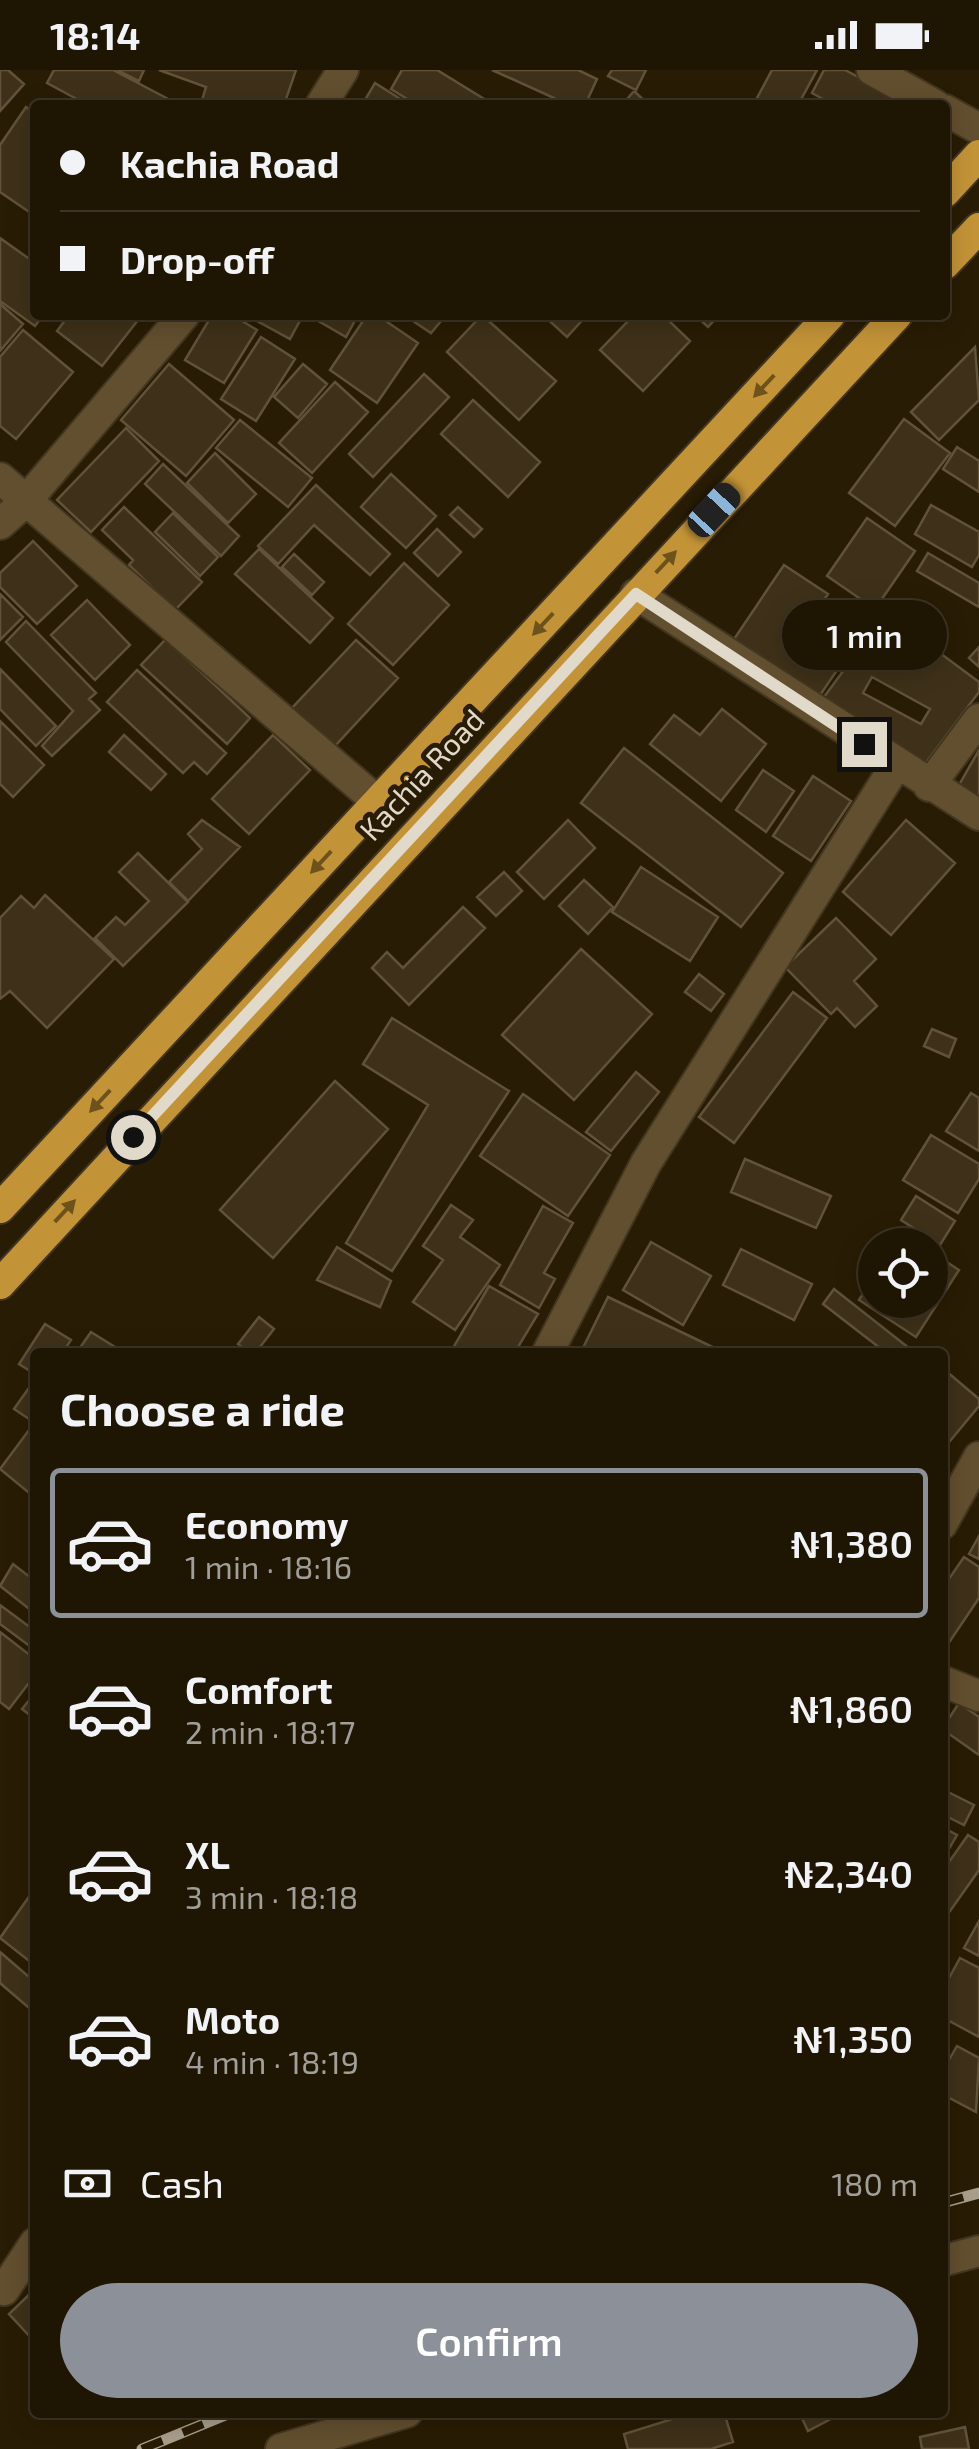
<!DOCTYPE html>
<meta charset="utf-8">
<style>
:root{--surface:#1f1503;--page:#271e0d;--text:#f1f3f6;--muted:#a19f9a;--line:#3c3425;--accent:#8c9099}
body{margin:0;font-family:"Exo 2",sans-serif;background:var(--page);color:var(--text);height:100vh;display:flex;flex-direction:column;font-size:38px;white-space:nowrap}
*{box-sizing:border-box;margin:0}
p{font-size:32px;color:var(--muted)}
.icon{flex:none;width:55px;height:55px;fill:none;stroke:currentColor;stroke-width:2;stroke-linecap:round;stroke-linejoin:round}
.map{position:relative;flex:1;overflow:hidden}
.drawer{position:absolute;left:30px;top:1278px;width:918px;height:1070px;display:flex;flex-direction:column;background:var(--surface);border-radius:10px;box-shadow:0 5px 25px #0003,0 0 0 2px var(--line)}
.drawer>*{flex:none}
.top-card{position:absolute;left:30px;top:30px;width:920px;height:220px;border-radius:10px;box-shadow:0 5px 25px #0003,0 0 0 2px var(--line);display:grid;align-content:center;height:220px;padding:0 30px;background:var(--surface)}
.controls{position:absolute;left:858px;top:1158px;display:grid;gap:20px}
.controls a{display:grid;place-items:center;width:90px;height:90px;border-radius:50%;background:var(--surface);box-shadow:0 5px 25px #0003,0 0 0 2px var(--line);font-size:50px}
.end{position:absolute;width:45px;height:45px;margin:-22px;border:12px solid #e1d9ca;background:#111;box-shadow:0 0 0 5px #111}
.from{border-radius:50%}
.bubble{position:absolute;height:70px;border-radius:35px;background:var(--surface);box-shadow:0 5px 25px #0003,0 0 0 2px var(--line);font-size:32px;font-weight:600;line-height:70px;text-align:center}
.car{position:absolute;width:30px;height:60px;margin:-30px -15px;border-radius:12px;box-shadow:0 0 8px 2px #0007;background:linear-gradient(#222 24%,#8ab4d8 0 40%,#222 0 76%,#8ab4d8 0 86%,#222 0)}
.top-card b{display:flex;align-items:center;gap:35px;height:95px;font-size:38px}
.top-card b+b{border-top:2px solid var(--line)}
.top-card i{width:25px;height:25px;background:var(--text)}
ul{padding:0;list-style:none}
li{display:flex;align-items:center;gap:30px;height:150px;margin:0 20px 15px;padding:0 10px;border:5px solid transparent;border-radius:10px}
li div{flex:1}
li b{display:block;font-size:38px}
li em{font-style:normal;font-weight:600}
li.active{border-color:var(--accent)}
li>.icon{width:90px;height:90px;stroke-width:1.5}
h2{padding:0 30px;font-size:45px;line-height:120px}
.pay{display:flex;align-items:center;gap:25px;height:110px;padding:0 30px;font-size:38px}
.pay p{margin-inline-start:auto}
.primary-button{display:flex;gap:20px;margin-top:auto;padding:20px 30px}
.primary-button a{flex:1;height:115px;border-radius:60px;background:var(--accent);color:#fff;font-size:40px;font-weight:600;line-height:115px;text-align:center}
.status{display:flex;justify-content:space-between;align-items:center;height:70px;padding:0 50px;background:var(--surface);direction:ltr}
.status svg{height:28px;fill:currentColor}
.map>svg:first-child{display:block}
.building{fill:#3f3119;stroke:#615239;stroke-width:2.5;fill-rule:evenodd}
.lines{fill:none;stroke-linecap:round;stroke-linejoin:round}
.minor-casing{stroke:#433620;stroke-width:34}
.highway-casing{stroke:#433620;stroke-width:34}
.minor{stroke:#624f2f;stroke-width:30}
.highway{stroke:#c39337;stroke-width:30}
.rail-casing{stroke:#a79e8c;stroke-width:11}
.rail{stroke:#291c04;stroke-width:8;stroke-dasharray:22;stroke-linecap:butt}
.oneway{fill:#6e521b}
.route{stroke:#e1d9ca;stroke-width:12}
.labels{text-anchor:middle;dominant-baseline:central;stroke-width:10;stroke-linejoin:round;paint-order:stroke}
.street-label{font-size:30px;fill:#e1d9ca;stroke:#291c04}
</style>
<div class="status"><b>18:14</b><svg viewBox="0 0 49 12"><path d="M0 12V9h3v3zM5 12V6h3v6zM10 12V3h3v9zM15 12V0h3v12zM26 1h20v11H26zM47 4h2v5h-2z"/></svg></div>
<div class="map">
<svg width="979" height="2379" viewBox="0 0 979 2379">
<rect width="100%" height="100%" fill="#291c04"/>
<path class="building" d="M0,0H8L24,14L0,41Z
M54,0H113L176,33L88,35L47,13Z
M117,0H144L139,11Z
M159,0H296L284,35L247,31L245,35H217L202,30L206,17Z
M402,0H437L494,35H417L391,19Z
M492,0H578L597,9L585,35H551L554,28Z
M612,0H646L636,20L608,6Z
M772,0H817L798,35H770L757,28Z
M824,0H845L903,31L900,35H834L812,23Z
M375,13L410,35H362Z
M634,21L649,35H622Z
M26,37L35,44V146L0,122V75Z
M0,168L35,193V245H43L35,256L0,231Z
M0,234L23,254L0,281Z
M69,245H142L102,296L57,261Z
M212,245H232L257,260L224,313L185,290Z
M246,245H303L290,269Z
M308,245H358L346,267Z
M367,245H377L418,273L377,333L330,300Z
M404,245H446L431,263Z
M482,245L556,311L519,350L447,282Z
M543,245H587L567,267Z
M634,245H663L690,271L643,321L600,280Z
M695,245H719L708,257Z
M23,260L73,302L16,369L0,356V287Z
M261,267L295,289L256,351L221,329Z
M975,277L979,330L939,370L911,342Z
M169,294L234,350L186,406L121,350Z
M303,294L327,314L298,348L274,327Z
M424,304L449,327L373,407L349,384Z
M335,312L368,342L312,403L279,373Z
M473,330L540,392L508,427L441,364Z
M904,349L950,383L895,456L849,423Z
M240,350L312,408L288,437L216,378Z
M126,358L159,391L91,462L57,430Z
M957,377L979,391V422L943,399Z
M215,383L256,424L228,453L187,413Z
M163,394L239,466L221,486L145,414Z
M391,404L436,446L406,478L361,437Z
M316,415L390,484L370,505L314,455L278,494L258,476Z
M931,435L979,462V485L972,497L915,464Z
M124,437L202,512L175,540L129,495L133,490L102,460Z
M458,437L482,459L474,467L450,445Z
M173,443L218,487L200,506L155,462Z
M867,448L915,481L875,539L827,506Z
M437,459L461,482L438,506L414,483Z
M33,471L77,516L37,554L0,517V503Z
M259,479L333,548L310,573L235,504Z
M928,483L979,513V537L917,501Z
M294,484L324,512L312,525L282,497Z
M404,493L449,535L393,595L348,554Z
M784,495L828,524L804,559L846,587L816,631L728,578Z
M0,524L23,547L0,570Z
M87,530L130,575L95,610L51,565Z
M886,543L979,612V622L922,698L824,627ZM872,607L930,639L921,654L863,623Z
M26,551L96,623L89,629L100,640L52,686L42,676L73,641L6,572Z
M166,569L250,648L227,674L141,595Z
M356,570L398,608L334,677L292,638Z
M979,577V597L969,588Z
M0,599L56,656L36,676L0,639Z
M137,600L226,683L207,704L194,692L183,703L107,632Z
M722,639L766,674L721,731L650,674L674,645L700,665Z
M0,651L44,695L13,727L0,714Z
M124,665L166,704L151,720L109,682Z
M273,665L310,700L249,764L212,729Z
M624,678L783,803L741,857L581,733Z
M979,680V727L959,715Z
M763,700L794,721L766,762L736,740Z
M813,706L851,731L811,791L773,766Z
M202,750L240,777L188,831L169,812L202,779L188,764Z
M568,750L595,778L544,829L517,802Z
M906,750L955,793L891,865L843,822Z
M138,783L188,832L123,896L95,868L116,847L125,855L149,831L119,802Z
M641,797L718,847L690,891L612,842Z
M504,802L522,821L496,846L477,827Z
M584,810L613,837L588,864L559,836Z
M45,825L114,889L47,958L10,921L0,929V848L21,826L34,838Z
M463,837L485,858L409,935L372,898L387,882L403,898Z
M836,848L876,889L854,911L877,936L855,957L837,938L831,944L785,897Z
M581,879L652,944L574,1030L502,965Z
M699,904L724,924L711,941L685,922Z
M793,922L827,948L734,1073L699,1047Z
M392,948L509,1021L392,1201L346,1173L428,1035L363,994Z
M932,959L956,969L949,987L924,976Z
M636,1002L659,1022L611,1081L586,1062Z
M335,1011L388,1059L273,1188L220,1140Z
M971,1023L979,1028V1081L946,1061Z
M523,1024L610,1085L568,1146L480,1086Z
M931,1065L979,1094V1109L958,1143L903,1110Z
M745,1089L831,1126L816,1158L731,1122Z
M916,1126L955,1151L940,1175L901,1150Z
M451,1135L473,1150L460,1167L500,1195L455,1260L413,1232L443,1190L423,1176Z
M543,1136L573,1153L544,1203L555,1209L539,1238L500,1215Z
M902,1163L920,1175H895Z
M651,1172L711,1206L683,1255L623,1220Z
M337,1177L391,1211L380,1237L317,1210Z
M741,1179L812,1214L794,1250L723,1215Z
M930,1181L959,1200L916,1267L859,1230L875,1205V1230H930Z
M489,1216L538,1244L515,1282H460L453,1278Z
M834,1219L914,1282H885L823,1234Z
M608,1227L723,1282H581Z
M259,1247L274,1259L256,1282H248L238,1274Z
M45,1254L71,1270L63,1282H35V1304L19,1294Z
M91,1262L123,1282H77Z
M946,1301L979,1329V1336L945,1377L942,1305Z
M31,1315L35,1318V1353L14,1339Z
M32,1356L35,1412L28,1422L0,1399Z
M979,1466V1489L969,1484Z
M964,1487L979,1497V1528L942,1583V1519Z
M13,1494L35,1511L32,1541L0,1516Z
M0,1535L35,1561V1580L0,1554Z
M0,1562L35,1589V1605L9,1639L0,1632Z
M35,1623V1649L22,1639Z
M959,1633L979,1647V1685L942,1659Z
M942,1719L974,1735L964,1755L942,1744Z
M942,1757L957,1765L942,1791Z
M968,1765L979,1772V1800L948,1844L942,1839V1802Z
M33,1821L35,1823L33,1894L0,1868Z
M979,1851V1886L964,1878Z
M0,1882L35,1912V1943L0,1913Z
M960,1888L979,1898V1967L942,1947V1921Z
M957,1976L979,1988L976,2042L942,2024V2002Z
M35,2219V2270L34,2271L9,2244Z
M695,2342H724L733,2372L711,2379H628L624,2364Z
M799,2342H844L808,2361Z
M965,2357L969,2379H922L920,2367Z"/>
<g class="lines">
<g class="minor-casing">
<path id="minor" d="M872,0L935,35
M321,35L343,0
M945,40L979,59
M0,408L378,732
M0,454L26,431L184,245
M636,524L979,745
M929,716L979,649
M548,1282L646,1093L896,695
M942,1454L979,1387
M942,1611L979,1626
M942,2191L979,2181
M4,2220L35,2173
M281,2379L407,2342"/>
</g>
<g class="highway-casing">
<path id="highway" d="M945,122L979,85
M945,194L979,158
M0,1138L830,245
M0,1214L897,245"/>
</g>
<use href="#minor" class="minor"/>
<use href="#highway" class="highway"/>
<g class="rail-casing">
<path id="rail" d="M942,2133L979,2123
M142,2379L233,2342"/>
</g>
<use href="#rail" class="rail"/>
</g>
<defs><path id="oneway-solid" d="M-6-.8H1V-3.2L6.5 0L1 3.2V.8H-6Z" transform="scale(2.5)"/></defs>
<g class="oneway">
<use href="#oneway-solid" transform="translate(764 316) rotate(133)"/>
<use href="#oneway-solid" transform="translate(666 492) rotate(-47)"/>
<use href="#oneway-solid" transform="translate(543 554) rotate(133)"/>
<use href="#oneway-solid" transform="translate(321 792) rotate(133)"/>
<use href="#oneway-solid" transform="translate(100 1031) rotate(133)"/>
<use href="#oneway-solid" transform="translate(65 1141) rotate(-47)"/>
</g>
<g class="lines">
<path class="route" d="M133,1067L636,524L864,674"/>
</g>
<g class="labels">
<g class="street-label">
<text transform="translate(421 704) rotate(-47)">Kachia Road</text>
</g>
</g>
</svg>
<div class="controls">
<a><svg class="icon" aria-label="locate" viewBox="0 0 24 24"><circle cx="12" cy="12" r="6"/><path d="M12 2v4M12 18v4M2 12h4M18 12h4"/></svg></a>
</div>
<i class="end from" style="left:133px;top:1067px"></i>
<i class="end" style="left:864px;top:674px"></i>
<div class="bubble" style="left:782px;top:530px;width:165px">1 min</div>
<i class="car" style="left:714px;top:440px;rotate:43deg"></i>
<div class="top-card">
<b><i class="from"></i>Kachia Road</b>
<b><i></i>Drop-off</b>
</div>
<section class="drawer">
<h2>Choose a ride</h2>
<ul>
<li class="active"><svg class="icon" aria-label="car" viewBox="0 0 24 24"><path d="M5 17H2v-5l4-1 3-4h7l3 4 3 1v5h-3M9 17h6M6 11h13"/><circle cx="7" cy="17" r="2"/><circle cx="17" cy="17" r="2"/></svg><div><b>Economy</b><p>1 min · 18:16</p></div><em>₦1,380</em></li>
<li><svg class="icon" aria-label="car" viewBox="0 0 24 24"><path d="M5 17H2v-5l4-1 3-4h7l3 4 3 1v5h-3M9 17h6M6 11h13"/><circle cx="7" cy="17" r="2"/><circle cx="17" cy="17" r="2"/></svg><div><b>Comfort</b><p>2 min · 18:17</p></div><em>₦1,860</em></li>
<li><svg class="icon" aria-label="car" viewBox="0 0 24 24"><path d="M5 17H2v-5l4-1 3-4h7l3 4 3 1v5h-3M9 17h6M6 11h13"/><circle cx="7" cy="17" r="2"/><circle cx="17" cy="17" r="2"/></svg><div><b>XL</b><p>3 min · 18:18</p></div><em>₦2,340</em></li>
<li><svg class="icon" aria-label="car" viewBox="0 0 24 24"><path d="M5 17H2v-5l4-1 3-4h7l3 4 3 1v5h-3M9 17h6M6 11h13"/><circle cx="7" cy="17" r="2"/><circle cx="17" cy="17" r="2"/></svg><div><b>Moto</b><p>4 min · 18:19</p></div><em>₦1,350</em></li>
</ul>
<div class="pay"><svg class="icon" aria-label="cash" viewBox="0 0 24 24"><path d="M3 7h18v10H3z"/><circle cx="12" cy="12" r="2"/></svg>Cash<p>180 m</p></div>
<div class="primary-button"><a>Confirm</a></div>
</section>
</div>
